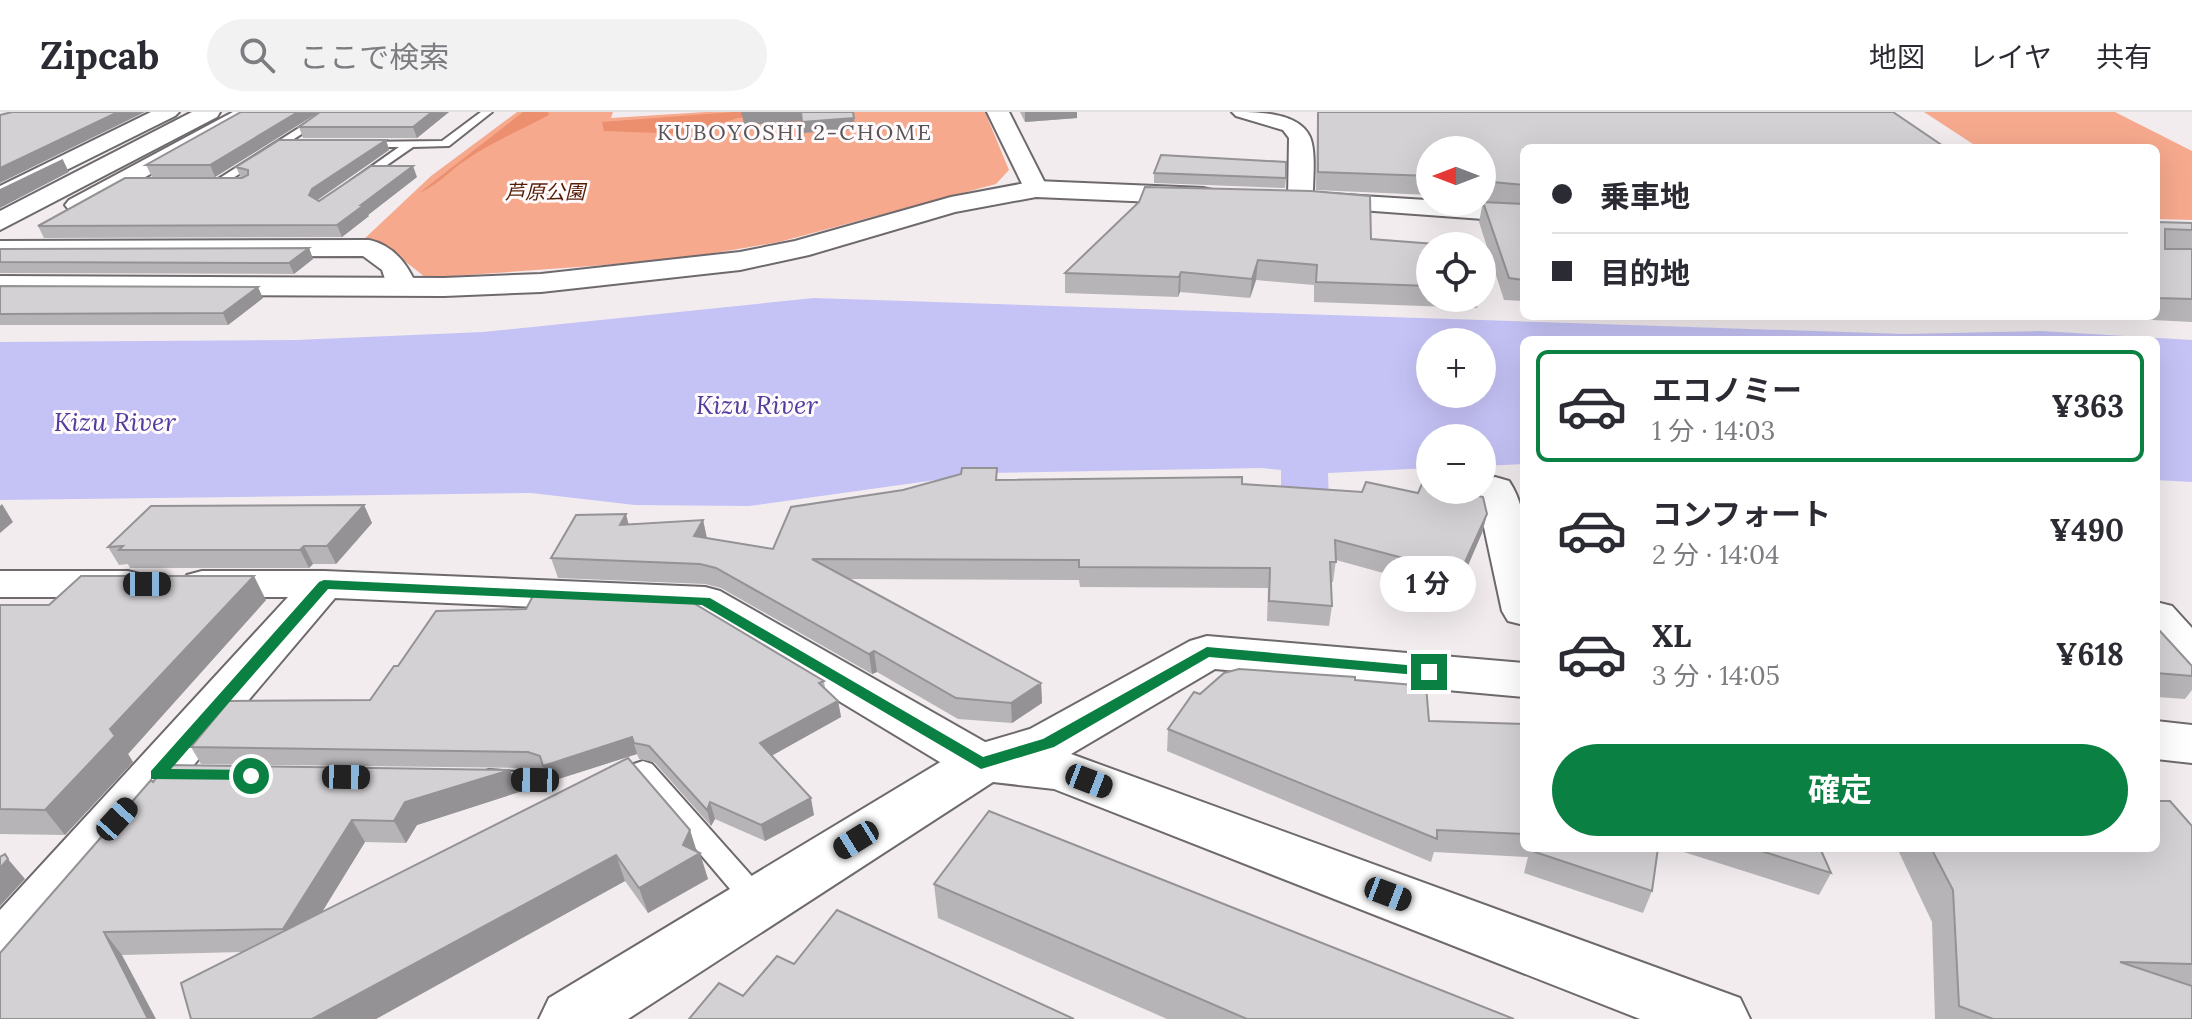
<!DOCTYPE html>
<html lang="ja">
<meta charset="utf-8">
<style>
:root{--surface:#fff;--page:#f2f2f3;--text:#2b2b33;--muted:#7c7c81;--line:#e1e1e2;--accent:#0b8043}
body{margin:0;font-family:Lora,"Noto Sans JP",serif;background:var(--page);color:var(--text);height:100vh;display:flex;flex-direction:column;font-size:30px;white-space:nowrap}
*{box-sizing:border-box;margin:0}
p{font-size:26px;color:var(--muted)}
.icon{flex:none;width:44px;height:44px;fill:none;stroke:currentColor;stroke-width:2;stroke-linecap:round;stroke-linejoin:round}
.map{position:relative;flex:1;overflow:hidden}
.side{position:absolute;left:1520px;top:224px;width:640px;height:516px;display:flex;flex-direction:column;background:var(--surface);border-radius:12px;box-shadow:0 8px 32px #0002}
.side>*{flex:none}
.hud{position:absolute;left:1520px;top:32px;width:640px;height:176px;border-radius:12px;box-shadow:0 8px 32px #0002;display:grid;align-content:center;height:176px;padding:0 32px;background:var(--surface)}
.needle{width:52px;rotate:270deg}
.controls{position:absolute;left:1416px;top:24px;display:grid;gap:16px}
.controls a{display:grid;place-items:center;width:80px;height:80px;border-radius:50%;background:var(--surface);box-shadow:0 8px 32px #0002;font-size:40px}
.end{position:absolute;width:36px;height:36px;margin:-18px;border:10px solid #0b8043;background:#fff;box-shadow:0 0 0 4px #fff}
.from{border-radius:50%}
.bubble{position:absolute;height:56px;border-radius:28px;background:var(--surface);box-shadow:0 8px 32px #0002;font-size:26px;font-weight:700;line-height:56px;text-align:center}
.car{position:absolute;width:24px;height:48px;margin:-24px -12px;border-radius:10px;box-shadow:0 0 6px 2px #0007;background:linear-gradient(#222 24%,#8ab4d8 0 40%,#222 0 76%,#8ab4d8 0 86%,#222 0)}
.hud b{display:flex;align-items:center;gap:28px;height:76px;font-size:30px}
.hud b+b{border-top:2px solid var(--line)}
.hud i{width:20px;height:20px;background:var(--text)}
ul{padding:14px 0 0;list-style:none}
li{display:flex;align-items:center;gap:24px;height:112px;margin:0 16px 12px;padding:0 16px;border:4px solid transparent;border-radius:12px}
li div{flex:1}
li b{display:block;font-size:30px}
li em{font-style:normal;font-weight:700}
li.on{border-color:var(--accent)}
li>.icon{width:72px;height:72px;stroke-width:1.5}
.action{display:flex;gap:16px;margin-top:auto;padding:16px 32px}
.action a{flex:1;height:92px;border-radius:48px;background:var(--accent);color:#fff;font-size:32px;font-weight:700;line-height:92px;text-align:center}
header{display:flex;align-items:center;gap:48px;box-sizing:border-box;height:112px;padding:0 40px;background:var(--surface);border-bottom:2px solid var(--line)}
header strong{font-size:38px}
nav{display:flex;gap:44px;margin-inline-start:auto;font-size:28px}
.search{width:560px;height:72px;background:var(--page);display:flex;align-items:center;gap:20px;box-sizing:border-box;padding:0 28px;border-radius:44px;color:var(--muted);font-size:30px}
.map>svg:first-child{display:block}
.green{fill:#f6a98d}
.forest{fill:#eb8f6e}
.water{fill:#c5c2f6;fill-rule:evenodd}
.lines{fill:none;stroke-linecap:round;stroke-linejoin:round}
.service-casing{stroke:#6e696c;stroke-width:4}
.minor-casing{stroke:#6e696c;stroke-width:4}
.tertiary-casing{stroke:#6e696c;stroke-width:4}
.primary-casing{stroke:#6e696c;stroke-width:4}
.service{fill:#fff;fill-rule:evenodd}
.minor{fill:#fff;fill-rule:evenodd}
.tertiary{fill:#fff;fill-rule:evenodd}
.primary{fill:#fff;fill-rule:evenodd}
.wall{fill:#b6b4b7}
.shaded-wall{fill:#949295}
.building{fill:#d4d1d5;stroke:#949295;stroke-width:2}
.route{fill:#0b8043}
.labels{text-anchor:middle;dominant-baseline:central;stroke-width:6;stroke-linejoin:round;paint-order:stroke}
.far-park-label{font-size:20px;font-style:italic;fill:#551c04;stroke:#fffafc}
.far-neighbourhood-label{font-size:22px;letter-spacing:2px;fill:#585356;stroke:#fffafc}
.water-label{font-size:26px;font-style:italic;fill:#513d9e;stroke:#fffafc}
</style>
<header>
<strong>Zipcab</strong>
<div class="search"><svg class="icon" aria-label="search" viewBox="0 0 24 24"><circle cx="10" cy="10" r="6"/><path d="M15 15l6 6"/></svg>ここで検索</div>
<nav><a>地図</a><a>レイヤ</a><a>共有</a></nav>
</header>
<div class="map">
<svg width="2192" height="907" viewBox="0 0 2192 907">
<rect width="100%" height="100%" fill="#f2ecef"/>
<path class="green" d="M517,0H613L611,6L706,0H985L1009,58L996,72L779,130L675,148L426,166C405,149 388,135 362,129L431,64Z
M1924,0H2115L2192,39V108L2156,107V36H1979Z"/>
<path class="forest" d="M523,0H548L549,3C519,19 487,32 460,52C446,63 435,74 419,81Z
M734,0H857L738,6L685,22L604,19L602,10Z"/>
<path class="water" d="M814,186L1904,222L2041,219L2192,228V370L2156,368V228H1524V352L1482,354V326H1430V356L1328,361L1329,392L1281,385V358L1261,356L986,361L749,394L635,393L531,381L0,388V230L296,228L483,220ZM1430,230H1482V282H1430Z"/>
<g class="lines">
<g class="service-casing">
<path id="service" d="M324,0H336L222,73L212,71Z
M481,0H492L449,34L413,35L361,71L351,69L399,35H362L357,32L358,30L442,29Z
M643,649L652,652L767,781L771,789L767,797L757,800L747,797L634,664L631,658L634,652Z
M489,658L544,662L547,668L544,674C526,680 498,679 480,673L477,667L480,661Z"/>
</g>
<g class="minor-casing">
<path id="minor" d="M151,0H179L175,4L0,91V74Z
M233,0H260L87,98H69L65,93L69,88Z
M987,0H1009L1048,77L1045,82H1027Z
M1232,0C1258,0 1299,0 1310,25C1316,40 1313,65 1313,81L1524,94V110L1292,93L1288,88L1289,26L1283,18L1236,4Z
M369,128C392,133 406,150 415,170L408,180L398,183L388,180L383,174L386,170L382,158L363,144L0,145V129Z
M1495,365L1509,369C1535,407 1524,469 1524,513L1508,509L1502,499L1476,378H1482V369Z
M0,459H128L143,463L149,472L143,481L128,485H0Z
M202,459H324L705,475L720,479L999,638L1007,651L999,664L981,670L963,664L695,502L335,486L21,857L0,865V798L288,485H202L187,481L181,472L187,463Z
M2156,490L2172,494L2192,516V560L2176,556L2156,533Z"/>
</g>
<g class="tertiary-casing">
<path id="tertiary" d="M1036,69L1203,76L1212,78L1216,84L1212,90L1203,92L1036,85L955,100L809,143L740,158L541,180L444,184L0,182V164L444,166L541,162L740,140L795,129L951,85Z
M1207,524L1524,551V585L1215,557L1071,642L1740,886L1750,907H1640L1054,677L993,670L628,907H539L549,886L962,637L1030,617L1190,529Z
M2156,609L2192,613V651L2156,647Z"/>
</g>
<g class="primary-casing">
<path id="primary" d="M192,0H220L217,5L0,118V99Z"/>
</g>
<use href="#service" class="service"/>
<use href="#minor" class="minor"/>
<use href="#tertiary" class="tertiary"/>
<use href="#primary" class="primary"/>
</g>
<path class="wall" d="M241,0H319L215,65H152L146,53Z
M449,0L417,26H303L299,15Z
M1020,0H1077V6L1025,10Z
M1317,0H1893L1524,36V92L1482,89V38H1430V83L1316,78Z
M386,28L389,38L317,88L319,89L417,65L368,103L369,104L342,125L44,126L38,114L241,66L236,55Z
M1154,61L1286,66L1285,76L1154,71Z
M1483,90L1524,92V189L1504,188L1479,110Z
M2156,110L2192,111V210L2075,204H2156Z
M1371,127L1430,134V186H1479L1477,196L1314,190V173L1256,168L1250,186L1180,180L1178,185L1065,181V161Z
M309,136L313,147L294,162L0,161V137Z
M0,174L263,186L228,213H0Z
M998,368L1242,372L1487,402L1482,421L1456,481L1336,448L1333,470H1331L1332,494L1329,514L1267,509L1268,476L1080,475L1079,468L849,467L1041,571L1042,591L1012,611L958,607L877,560L872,562L721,476L705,472L558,466L551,446L628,412L703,408L707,426L773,437Z
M364,393L372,411L336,452H313L309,456H130L128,452L119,453L108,435Z
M266,488L128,642L133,650L65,723L0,722V493Z
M2156,519L2192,554V578L2185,587L2156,585Z
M1355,568L1429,609L1524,612V736H1658L1652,779L1643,801L1524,761L1528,745L1434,740L1431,750L1167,639L1168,617Z
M824,569L825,576L838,589L841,605L771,644L814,703L765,729L715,707L711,714L654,650L639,647L637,642L549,670L545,660L535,656L201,652L191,635L370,588Z
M510,658L519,680L417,713L406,731L365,730L322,800L690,718L696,739L708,767L648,801L625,769L376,907H191L242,840L122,843L0,907L153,670Z
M2192,714V907H1935L1932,810L1897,736H2156Z
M1671,736H1820L1831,761L1819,783Z
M934,772L1514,907H1167L938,806Z"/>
<path class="shaded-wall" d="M118,0H145L0,71V56Z
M298,0H319L215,65L210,53Z
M432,0H449L417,26L413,15Z
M772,0H801L803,9L744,13L742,2Z
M1025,0H1077V6L1025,10Z
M854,6L855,17L803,21L802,10Z
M386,28L389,38L316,89L309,83L312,77Z
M63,48L69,60L0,96V80Z
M413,54L417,65L368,103L369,104L342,125L337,113L361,93Z
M309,136L313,147L294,162L289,151Z
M1258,148L1256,168L1250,186L1252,167Z
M1181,160L1180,180L1178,185L1179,165Z
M258,175L263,186L228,213L223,201Z
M2,392L13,410L0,421V394Z
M364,393L372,411L336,452L327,434Z
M626,402L631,422L620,413Z
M1487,402L1482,421L1456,481L1460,461Z
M703,408L707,427L694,424Z
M304,434L313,452L309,456L300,438Z
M254,464L266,488L128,642L133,650L65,723L45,698L110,617Z
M874,539L877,560L872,562L869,542Z
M1041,571L1042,591L1012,611L1011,591Z
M838,589L841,605L764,648L760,631Z
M632,625L637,642L549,670L543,654Z
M510,658L519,680L417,713L406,731L394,709L405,690Z
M811,686L814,703L765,729L761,713Z
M710,690L715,707L711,714L707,698Z
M352,708L365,730L298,839L283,817Z
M690,718L698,743L700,741L708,767L648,801L639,776L683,733Z
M616,743L625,769L376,907H312Z
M8,747L25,767L0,794V756Z
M104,820L122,843L156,907H148Z"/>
<path class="building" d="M12,0H118L0,56V3Z
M241,0H298L210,53H146Z
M320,0H432L413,15H299Z
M742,0H772L742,2Z
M801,0H853L854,6L802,10Z
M1318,0H1893L1946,36H1524V73L1482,69V38H1430V64L1318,60Z
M279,28H386L312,77L309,83L319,89L371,54H413L361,93H364L337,113L38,114L125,66H242L248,63V58L236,55Z
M1161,43L1286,50V66L1154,61Z
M63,48L0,80V78Z
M1145,75L1311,79L1370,84L1371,127L1461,134H1430V174L1316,170L1317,153L1258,148L1252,167L1181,160L1179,165L1065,161L1139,90Z
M1483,90L1524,92V168L1509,166Z
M2156,110L2192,111V118L2165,117V137H2192V187L2156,186Z
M309,136L289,151L0,150V137Z
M0,174L258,175L223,201L0,202Z
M962,356H997L996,368L1242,365V372L1362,380L1366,370L1418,381L1422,372L1430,374V378H1450L1483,385L1487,402L1460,461L1335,428L1336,450H1330L1332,494L1269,489L1270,456L1079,455V448L812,447L1041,571L1011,591L956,586L874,539L869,542L716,456L700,452L551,446L576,403L626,402L620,413L703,408L694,424L773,437L791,395L903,378L961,362Z
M364,393L327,434H304L300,438H119L123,434L108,435L151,394Z
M81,464H254L110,617L115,624L45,698L0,697V493H49Z
M534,482L690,489L824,569L819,571L838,589L760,631L811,686L761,713L710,690L707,698L649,634L634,631L632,625L543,654L540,644L528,640L191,635L229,589L370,588L394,554H398L436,499L526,497Z
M2156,519H2160L2192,554V564L2156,561Z
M1239,557L1355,565V568L1426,574L1429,609L1524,612V722L1437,718V727L1168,617L1194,580L1200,582L1224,561Z
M628,646L690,718L683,733L700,741L639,776L616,743L312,907H191L181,871Z
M167,653L510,658L405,690L394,709L352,708L283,817L104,820L148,907H0V841L151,668L153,670Z
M2156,689H2170L2192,714V852L2120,850L2192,874V907H1993L1959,894L1953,778L1931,736H2156Z
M989,699L1514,907H1247L934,772Z
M1532,736H1658L1652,779L1532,739Z
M1752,736H1820L1831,761Z
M5,742L8,747L0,756V745Z
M837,798L1074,907H689L719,871L743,884L777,844L794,852Z"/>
<path class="route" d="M324,468L710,486L983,645L1043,627L1207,535L1429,555L1436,560L1429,564L1209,545L1054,635L981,657L702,493L328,477L171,657L251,658L257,660V668L151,667V659L319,470Z"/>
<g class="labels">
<g class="far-park-label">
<text x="545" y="79">芦原公園</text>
</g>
<g class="far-neighbourhood-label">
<text x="795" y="20">KUBOYOSHI 2-CHOME</text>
</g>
<g class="water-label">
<text x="757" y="292">Kizu River</text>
<text x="115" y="309">Kizu River</text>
</g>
</g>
</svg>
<div class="controls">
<a><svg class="needle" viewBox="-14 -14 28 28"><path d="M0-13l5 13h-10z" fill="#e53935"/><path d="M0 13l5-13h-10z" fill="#7c7c81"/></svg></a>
<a><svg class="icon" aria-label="locate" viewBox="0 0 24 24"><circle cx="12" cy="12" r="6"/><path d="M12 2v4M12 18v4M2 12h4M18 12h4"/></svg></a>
<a>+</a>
<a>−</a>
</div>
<i class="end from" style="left:251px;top:664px"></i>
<i class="end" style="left:1429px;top:560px"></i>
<div class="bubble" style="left:1380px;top:444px;width:96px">1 分</div>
<i class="car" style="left:147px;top:472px;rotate:90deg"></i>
<i class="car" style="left:346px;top:665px;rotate:91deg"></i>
<i class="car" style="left:535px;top:668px;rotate:271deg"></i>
<i class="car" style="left:1089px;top:669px;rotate:111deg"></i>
<i class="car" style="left:117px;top:707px;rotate:42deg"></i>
<i class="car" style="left:856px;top:728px;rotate:238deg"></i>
<i class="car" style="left:1388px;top:782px;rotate:111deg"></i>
<div class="hud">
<b><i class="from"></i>乗車地</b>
<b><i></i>目的地</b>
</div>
<section class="side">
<ul>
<li class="on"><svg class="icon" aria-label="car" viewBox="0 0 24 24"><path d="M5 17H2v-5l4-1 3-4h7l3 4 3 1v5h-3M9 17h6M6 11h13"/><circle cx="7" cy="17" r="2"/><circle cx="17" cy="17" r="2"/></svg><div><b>エコノミー</b><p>1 分 · 14:03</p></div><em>¥363</em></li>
<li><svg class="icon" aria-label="car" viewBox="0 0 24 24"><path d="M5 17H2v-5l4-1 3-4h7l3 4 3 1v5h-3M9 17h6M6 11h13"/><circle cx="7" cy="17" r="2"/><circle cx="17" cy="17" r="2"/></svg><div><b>コンフォート</b><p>2 分 · 14:04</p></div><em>¥490</em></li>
<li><svg class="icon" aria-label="car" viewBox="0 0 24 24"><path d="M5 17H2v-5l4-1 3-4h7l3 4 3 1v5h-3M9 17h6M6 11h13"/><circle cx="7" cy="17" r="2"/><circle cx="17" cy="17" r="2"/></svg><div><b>XL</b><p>3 分 · 14:05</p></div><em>¥618</em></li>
</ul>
<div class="action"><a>確定</a></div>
</section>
</div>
